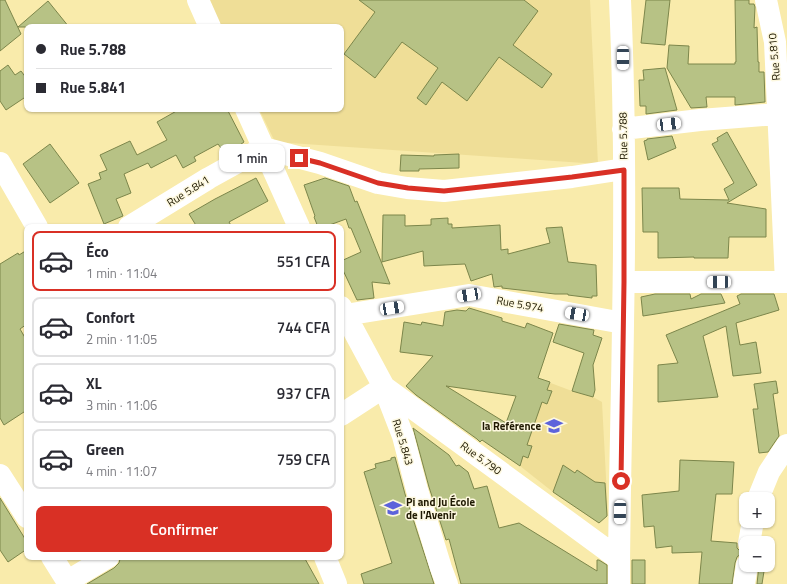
<!DOCTYPE html>
<html lang="fr">
<meta charset="utf-8">
<style>
:root{--surface:#fff;--page:#f2f2f3;--text:#2b2b33;--muted:#7c7c81;--line:#e1e1e2;--accent:#d93025}
body{margin:0;font-family:"Titillium Web",sans-serif;background:var(--page);color:var(--text);height:100vh;display:flex;flex-direction:column;font-size:15px;white-space:nowrap}
*{box-sizing:border-box;margin:0}
p{font-size:13px;color:var(--muted)}
.icon{flex:none;width:22px;height:22px;fill:none;stroke:currentColor;stroke-width:2;stroke-linecap:round;stroke-linejoin:round}
.map{position:relative;flex:1;overflow:hidden}
.drawer{position:absolute;left:24px;top:224px;width:320px;height:336px;display:flex;flex-direction:column;background:var(--surface);border-radius:8px;box-shadow:0 1px 3px #0004}
.drawer>*{flex:none}
.hud{position:absolute;left:24px;top:24px;width:320px;height:88px;border-radius:8px;box-shadow:0 1px 3px #0004;display:grid;align-content:center;height:88px;padding:0 12px;background:var(--surface)}
.tools{position:absolute;left:739px;top:492px;display:grid;gap:8px}
.tools a{display:grid;place-items:center;width:36px;height:36px;border-radius:8px;background:var(--surface);box-shadow:0 1px 3px #0004;font-size:20px}
.end{position:absolute;width:18px;height:18px;margin:-9px;border:5px solid #d93025;background:#fff;box-shadow:0 0 0 2px #fff}
.from{border-radius:50%}
.bubble{position:absolute;height:28px;border-radius:8px;background:var(--surface);box-shadow:0 1px 3px #0004;font-size:13px;font-weight:600;line-height:28px;text-align:center}
.car{position:absolute;width:12px;height:24px;margin:-12px -6px;border-radius:5px;box-shadow:0 0 3px 1px #0007;background:linear-gradient(#fff 24%,#345 0 40%,#fff 0 76%,#345 0 86%,#fff 0)}
.hud b{display:flex;align-items:center;gap:14px;height:38px;font-size:15px}
.hud b+b{border-top:1px solid var(--line)}
.hud i{width:10px;height:10px;background:var(--text)}
ul{padding:7px 0 0;list-style:none}
li{display:flex;align-items:center;gap:12px;height:60px;margin:0 8px 6px;padding:0 4px;border:2px solid var(--line);border-radius:8px}
li div{flex:1}
li b{display:block;font-size:15px}
li em{font-style:normal;font-weight:600}
li.on{border-color:var(--accent)}
li>.icon{width:36px;height:36px;stroke-width:1.5}
.primary-button{display:flex;gap:8px;margin-top:auto;padding:8px 12px}
.primary-button a{flex:1;height:46px;border-radius:8px;background:var(--accent);color:#fff;font-size:16px;font-weight:600;line-height:46px;text-align:center}
.map>svg:first-child{display:block}
.built{fill:#efde97}
.building{fill:#b7c285;stroke:#7c864b;fill-rule:evenodd}
.lines{fill:none;stroke-linecap:round;stroke-linejoin:round}
.minor{stroke:#fff;stroke-width:22}
.route{stroke:#d93025;stroke-width:5}
.labels{text-anchor:middle;dominant-baseline:central;stroke-width:3;stroke-linejoin:round;paint-order:stroke}
.street-label{font-size:11px;fill:#1e1801;stroke:#fdf8df}
.poi-label{font-size:11px;font-weight:bold;fill:#1e1801;stroke:#fdf8df;text-anchor:end}
</style>
<div class="map">
<svg width="787" height="584" viewBox="0 0 787 584">
<rect width="100%" height="100%" fill="#f9ebab"/>
<path class="built" d="M205,0H590L598,164L275,142L259,109H341V27H217Z
M524,373L572,391L593,397L602,402L608,515L599,523L553,492L520,466L497,450Z"/>
<path class="building" d="M0,0H5L21,34L0,51Z
M359,0H524L538,11L513,45L552,74L542,88L499,57L467,101L442,82L426,105L417,98L438,68L402,42L375,78L344,54L375,12Z
M646,0H670L665,45L641,43Z
M735,0H749V4H754L755,7L754,28L757,27L758,62H759V72H764L765,102L735,105V97H706L707,107L691,108L667,68L669,45L689,46L688,64H735V62H736Z
M48,1L69,27H18Z
M8,65L15,75L21,71L27,79V96L6,110L0,101V71Z
M665,68L677,110L646,114V106H640L639,80H644L643,70Z
M180,109H227L244,142L226,155L218,144L194,157L196,161L183,168L176,155L151,168L148,163L124,174L131,193L116,199L123,216L104,224L88,184L101,179L99,173L107,170L100,155L130,141L137,155L167,140L157,122Z
M727,132L757,185L727,203L766,209V237H729L728,258H694V257L658,258V232H643L642,188H679L680,199L729,200L724,189L734,183L712,144L718,141L717,138Z
M672,136L676,148L648,160L644,141L647,140V139Z
M50,144L79,183L50,203L23,164Z
M459,154V168L419,169V171H400L401,155L434,156V155Z
M256,178L268,201L229,222L232,227H197L189,214L215,199Z
M325,178L349,186L355,202L357,201L390,284L372,282L374,298L357,300L341,266V261L361,252L351,228H349L346,219L324,227H318L314,217L315,216L304,185Z
M383,215H405V226L431,225V219L448,218V224H452V228L500,225L501,250L508,249V254L550,243L546,228L562,227L568,262L596,265L597,296H592V298L568,295V294H555L502,288V286L494,287L492,274L471,281L465,264L424,266L423,251L382,262Z
M27,250V324L20,329L27,341V410L4,425L0,418V264L18,253L19,255Z
M655,294H690L691,299L701,294H721L725,303L643,316L641,297Z
M741,294H774L779,310L736,323L740,345L756,342L761,373L733,376L726,326L703,336L718,397L658,402V365L678,363L666,335L740,304L737,296Z
M469,308L502,318V321L525,328L527,323L553,333L538,378L550,382L547,390L552,391L547,404L542,402L527,445L532,446L528,458L523,456L520,466L482,440L480,442L477,439L416,395L406,386L433,356L400,352L404,322L421,325L422,322L443,326L445,312L457,310L466,311ZM446,386L516,396L506,423Z
M559,324L594,330L593,335L602,338L593,365L595,390L593,397L572,391L584,353L553,342Z
M776,381L778,393L773,394L779,436L768,452L759,453L753,409H758L754,384Z
M413,428L449,455L456,466L459,465L468,472L474,489L487,486L499,528L519,523L597,571V560H599L607,565V584H461L449,539L446,540L429,487Z
M395,457L405,494L434,584H364L361,574L392,563L364,472L376,468L375,464L391,460V458Z
M680,460L734,462L732,494H716L711,541L737,543V548L742,553L737,557L735,563L732,584H699L702,552L672,553V546L656,548L654,526L644,527L642,495L679,491Z
M563,465L575,473L577,470L595,482L605,483L607,516L599,523L553,492Z
M0,498L27,542V549L8,562L0,550Z
M124,557H304L319,584H87L114,568L119,563L120,559Z
M632,560H645V584H632Z
M759,565H765L762,584H757Z"/>
<g class="lines">
<path class="minor" d="M198,0L210,27
M766,0L775,42L786,282H787
M246,109L299,227
M623,129L700,120L778,114
M0,163L37,227
M129,227L209,178L263,148L320,163L378,183L407,188L444,191L572,177L624,169
M624,282H786
M341,307L384,387L403,436L417,490L441,568L447,584
M345,315L469,295L623,323
M341,415L384,387L619,559
M0,475L27,517
M758,499L769,472L787,445
M749,543L753,521
M52,557L69,584
M325,557L336,584
M68,581L108,557
M619,584C619,497 622,410 623,324C625,216 625,108 620,0
M744,584L747,565"/>
</g>
<g class="lines">
<path class="route" d="M299,158L320,163L378,183L408,188L444,191L572,177L624,170V282L621,481"/>
</g>
<defs>
<g id="school-bare" transform="scale(1.38)"><path d="M0-5L7-2L0 1L-7-2ZM-4 1L0 2.5L4 1V4Q0 6-4 4Z" fill="#5d63db" stroke="#fdf8df" stroke-width="2.5" paint-order="stroke"/></g>
</defs>
<g fill-rule="evenodd">
<use href="#school-bare" x="554" y="426"/>
<use href="#school-bare" x="393" y="508"/>
</g>
<g class="labels">
<g class="street-label">
<text transform="translate(774 57) rotate(-95)">Rue 5.810</text>
<text transform="translate(623 136) rotate(-91)">Rue 5.788</text>
<text transform="translate(188 191) rotate(-32)">Rue 5.841</text>
<text transform="translate(520 304) rotate(10)">Rue 5.974</text>
<text transform="translate(403 442) rotate(73)">Rue 5.843</text>
<text transform="translate(481 458) rotate(36)">Rue 5.790</text>
</g>
<g class="poi-label">
<text x="541" y="426">la Reférence</text>
<text x="406" y="502" text-anchor="start">Pi and Ju École<tspan x="406" dy="13">de l'Avenir</tspan></text>
</g>
</g>
</svg>
<div class="tools">
<a>+</a>
<a>−</a>
</div>
<i class="end from" style="left:621px;top:481px"></i>
<i class="end" style="left:299px;top:158px"></i>
<div class="bubble" style="left:219px;top:144px;width:66px">1 min</div>
<i class="car" style="left:623px;top:58px;rotate:180deg"></i>
<i class="car" style="left:669px;top:124px;rotate:83deg"></i>
<i class="car" style="left:719px;top:282px;rotate:270deg"></i>
<i class="car" style="left:469px;top:295px;rotate:261deg"></i>
<i class="car" style="left:392px;top:308px;rotate:81deg"></i>
<i class="car" style="left:577px;top:314px;rotate:280deg"></i>
<i class="car" style="left:620px;top:512px;rotate:181deg"></i>
<div class="hud">
<b><i class="from"></i>Rue 5.788</b>
<b><i></i>Rue 5.841</b>
</div>
<section class="drawer">
<ul>
<li class="on"><svg class="icon" aria-label="car" viewBox="0 0 24 24"><path d="M5 17H2v-5l4-1 3-4h7l3 4 3 1v5h-3M9 17h6M6 11h13"/><circle cx="7" cy="17" r="2"/><circle cx="17" cy="17" r="2"/></svg><div><b>Éco</b><p>1 min · 11:04</p></div><em>551 CFA</em></li>
<li><svg class="icon" aria-label="car" viewBox="0 0 24 24"><path d="M5 17H2v-5l4-1 3-4h7l3 4 3 1v5h-3M9 17h6M6 11h13"/><circle cx="7" cy="17" r="2"/><circle cx="17" cy="17" r="2"/></svg><div><b>Confort</b><p>2 min · 11:05</p></div><em>744 CFA</em></li>
<li><svg class="icon" aria-label="car" viewBox="0 0 24 24"><path d="M5 17H2v-5l4-1 3-4h7l3 4 3 1v5h-3M9 17h6M6 11h13"/><circle cx="7" cy="17" r="2"/><circle cx="17" cy="17" r="2"/></svg><div><b>XL</b><p>3 min · 11:06</p></div><em>937 CFA</em></li>
<li><svg class="icon" aria-label="car" viewBox="0 0 24 24"><path d="M5 17H2v-5l4-1 3-4h7l3 4 3 1v5h-3M9 17h6M6 11h13"/><circle cx="7" cy="17" r="2"/><circle cx="17" cy="17" r="2"/></svg><div><b>Green</b><p>4 min · 11:07</p></div><em>759 CFA</em></li>
</ul>
<div class="primary-button"><a>Confirmer</a></div>
</section>
</div>
